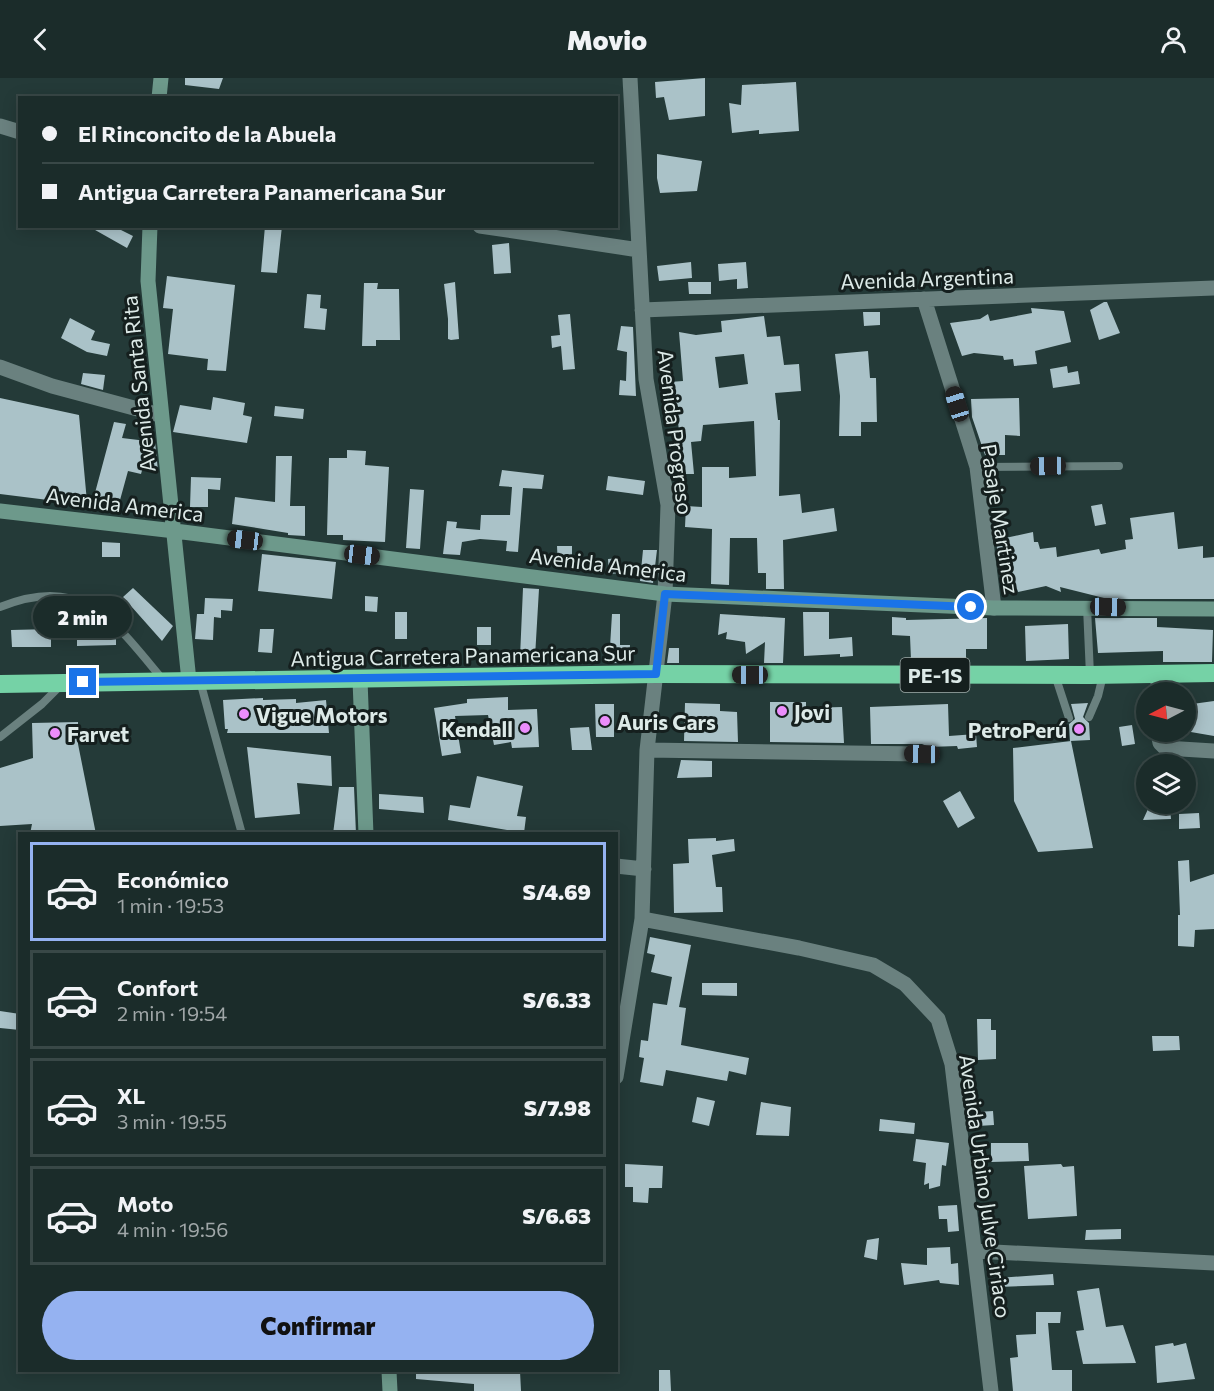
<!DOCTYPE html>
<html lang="es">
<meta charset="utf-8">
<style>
:root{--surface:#1b2c2a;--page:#283836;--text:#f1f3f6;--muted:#a0a7a8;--line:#394847;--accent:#95b2f1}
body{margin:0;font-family:Commissioner,sans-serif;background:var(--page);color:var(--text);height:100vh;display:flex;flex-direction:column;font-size:22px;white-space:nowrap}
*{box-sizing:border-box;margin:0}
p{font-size:20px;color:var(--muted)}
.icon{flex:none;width:33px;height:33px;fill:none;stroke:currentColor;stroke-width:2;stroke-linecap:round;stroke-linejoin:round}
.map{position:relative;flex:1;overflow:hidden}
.sheet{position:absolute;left:18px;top:754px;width:600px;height:540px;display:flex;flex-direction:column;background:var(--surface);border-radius:0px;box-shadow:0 3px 15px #0003,0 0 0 2px var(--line)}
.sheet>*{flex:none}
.hud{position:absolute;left:18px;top:18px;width:600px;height:132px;border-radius:0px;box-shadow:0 3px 15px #0003,0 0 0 2px var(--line);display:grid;align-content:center;height:132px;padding:0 24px;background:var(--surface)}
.needle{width:39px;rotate:264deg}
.fabs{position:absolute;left:1136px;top:604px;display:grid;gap:12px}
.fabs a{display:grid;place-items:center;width:60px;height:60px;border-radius:50%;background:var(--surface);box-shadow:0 3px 15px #0003,0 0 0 2px var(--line);font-size:30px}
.end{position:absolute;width:27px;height:27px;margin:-14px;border:8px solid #1a73e8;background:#fff;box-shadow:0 0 0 3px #fff}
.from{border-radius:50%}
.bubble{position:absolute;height:42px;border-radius:21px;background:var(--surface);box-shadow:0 3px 15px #0003,0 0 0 2px var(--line);font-size:20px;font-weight:800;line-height:42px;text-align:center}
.car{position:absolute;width:18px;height:36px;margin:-18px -9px;border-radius:8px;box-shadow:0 0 4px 2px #0007;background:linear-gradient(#222 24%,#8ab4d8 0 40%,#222 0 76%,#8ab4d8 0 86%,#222 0)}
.hud b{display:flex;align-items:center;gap:21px;height:57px;font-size:22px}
.hud b+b{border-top:2px solid var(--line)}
.hud i{width:15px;height:15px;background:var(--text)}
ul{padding:10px 0 0;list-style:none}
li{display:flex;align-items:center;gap:18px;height:99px;margin:0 12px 9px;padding:0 12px;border:3px solid var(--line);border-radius:0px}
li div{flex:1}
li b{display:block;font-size:22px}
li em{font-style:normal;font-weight:800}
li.current{border-color:var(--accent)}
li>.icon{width:54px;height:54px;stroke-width:1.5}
.cta{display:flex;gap:12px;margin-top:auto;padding:12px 24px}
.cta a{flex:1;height:69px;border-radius:36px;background:var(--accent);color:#111;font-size:24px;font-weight:800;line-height:69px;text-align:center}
header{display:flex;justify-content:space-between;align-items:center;height:78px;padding:0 24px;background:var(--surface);font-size:27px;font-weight:800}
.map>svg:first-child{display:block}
.building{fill:#aac2c8;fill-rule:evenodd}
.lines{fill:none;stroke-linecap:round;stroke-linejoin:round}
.lane{stroke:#6a817f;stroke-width:8}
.street{stroke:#6a817f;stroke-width:15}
.secondary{stroke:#6d998b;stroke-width:15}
.highway{stroke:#75d2a6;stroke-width:18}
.route{stroke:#1a73e8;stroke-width:8}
.poi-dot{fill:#eb8dfc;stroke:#151f1e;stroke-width:2}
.labels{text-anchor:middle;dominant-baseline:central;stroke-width:6;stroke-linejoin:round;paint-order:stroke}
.shield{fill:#151f1e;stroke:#a1adab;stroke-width:1.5}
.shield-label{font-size:20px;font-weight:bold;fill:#ddeae8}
.street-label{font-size:21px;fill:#ddeae8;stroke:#151f1e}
.poi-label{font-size:21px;font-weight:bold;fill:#ddeae8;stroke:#151f1e;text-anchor:start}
</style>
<header><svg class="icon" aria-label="back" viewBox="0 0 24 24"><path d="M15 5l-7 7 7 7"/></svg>Movio<svg class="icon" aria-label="person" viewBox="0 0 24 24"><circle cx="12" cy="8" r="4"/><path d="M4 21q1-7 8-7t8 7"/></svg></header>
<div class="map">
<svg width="1214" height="1313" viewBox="0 0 1214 1313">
<rect width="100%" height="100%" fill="#243a38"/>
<path class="building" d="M185,0H223L219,11L185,7Z
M705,0V38L669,42L664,19L656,20L655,4Z
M796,4L799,53L759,56V52L732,55L729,25L741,27L742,7Z
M657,76L702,83L697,113L660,115L657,100Z
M88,148H113L133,158L127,170Z
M265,148H282L277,195L261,194Z
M509,165L511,195L494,196L492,167Z
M691,184L692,200L659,203L657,188Z
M746,184L748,210L737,211V201L719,203L718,186Z
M167,198L235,207L226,293L207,292L208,281L168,276L173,231L163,230Z
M455,204L459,261L451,262L448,261V241L444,206Z
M688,204H711V216H689Z
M364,205H378L377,211H399L400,262H376V268H362Z
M307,216L321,217L320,230L327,231L325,252L304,250Z
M1104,224H1107L1120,255L1099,262L1090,232Z
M1031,230L1064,233L1071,264L1035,273L1037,286L1014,288L1013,281L1004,282L1003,278L974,275L962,278L950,245L980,241L988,236L990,243L1032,235Z
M863,234H880V247L864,248Z
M570,236L575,291L563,292L561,268L552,270L551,258L560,257L558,237Z
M764,238L767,259L780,258L784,287L799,286L801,313L775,315L778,342H780L779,418L800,416L802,435L834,430L837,453L783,462L784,511H766V495H758L757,460H730L729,507L711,506L712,451L685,449L686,428L702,429V389H729V400L756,398L754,343L703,347L701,363L691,364L694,396H683L677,333H672L670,304L683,303L679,254L696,257L722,254L721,243ZM744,276L748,306L719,310L715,279Z
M70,240L95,253L91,262L110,266L107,278L87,274L61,260Z
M621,248L633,249L636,318L619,317L620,302L626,303L627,274L617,272Z
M868,273L870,300H876L877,344H861V358H839L840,318L835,276Z
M1067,288L1068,295L1078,293L1080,306L1053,310L1050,291Z
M83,295L105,297L103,312L81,306Z
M213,319L245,325L243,337L252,339L247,365L173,354L180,327L211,332Z
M0,320L79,337L87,424L80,422V426L0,416Z
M1019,320L1020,358L1005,357V377H985L972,339L971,321Z
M275,328L304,331L303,341L274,338Z
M114,344L126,346L122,360L155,364L158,393L143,389L141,396L128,393L117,433L92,426Z
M347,372L366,373L365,387L389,389L385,464L343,462V457H327L329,380H347Z
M276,378H292L290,428H305V458L288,457V455L232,446L235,419L275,424Z
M502,392L544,397L542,411L523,410L518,474L506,473L507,463L480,461L462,464L460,477L443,476L447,443L457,444L456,450L480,452L481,437H510L512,409L499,408Z
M608,398L645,403L643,417L606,412Z
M191,399L221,400L220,412L208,411V429H190Z
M410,411L424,412L420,471L406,470Z
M1102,426L1106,446L1095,448L1091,428Z
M1174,434L1178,471L1203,468V480L1214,479V521H1108L1060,509L1061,514L1046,508L1018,514L1017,511L1002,514L996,462L1033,454L1034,464H1038L1040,471L1056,469L1057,479L1099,471L1101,476L1126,471L1125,462L1133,461L1130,440Z
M102,464L120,465V479H102Z
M557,468H572V489H558Z
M643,472H657L653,505L640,503Z
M262,476L336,484L332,521L258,513Z
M620,480V495L609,496L608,481Z
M133,510L173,548L162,563L123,519Z
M523,510L539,511L535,579H520Z
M365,518L378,519L377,534L365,533Z
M205,520L233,521L232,533L221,532V540L214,539L213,562L195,561L197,536H204Z
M76,529L80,531L81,545L45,546L44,530Z
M395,534H407V561H395Z
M803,534H829V561L852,559L853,578L840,579V576L804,578Z
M612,536H620V567H630L629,585H609Z
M720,536L785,540L783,585H764L765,564L746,576L745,564L726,561L727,554L718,557Z
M892,539L906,540V542L987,540V571H966V580L911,582L910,558L892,557Z
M1095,540H1157V549L1213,552L1212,584H1163V573L1098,575Z
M1068,546L1069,581L1026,583L1025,548Z
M477,549H491V567H477Z
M51,551V569H12L11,552Z
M110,551L116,557V567L77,568V552Z
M260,551H274L272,575L258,574Z
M669,570H679V585H667Z
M508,619V632L537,631L539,669L512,670L511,664L494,667L488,637L455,638L461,675L442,678L434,630L467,625V621Z
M263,620V622L296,621V625L326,622L329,655H227L228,651H225L223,622Z
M1214,623V658L1185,653V627Z
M770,624H806V630L842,629L844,665L770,664Z
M685,625L720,626V633L737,634L738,664L684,663Z
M1088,625L1083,639L1089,645L1090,662L1070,663L1069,646L1075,641L1071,626Z
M595,626H614V659H596Z
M948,626L949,658L976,656L977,669L958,671L957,668L929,669L922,666H871L870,629Z
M78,644V666L96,756H30L32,746L0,748V690L33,680L32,645Z
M1132,647L1135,666L1122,668L1119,649Z
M589,649L592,672H572L570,650Z
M1071,663L1093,770L1038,774L1014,723L1013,670Z
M247,669L331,678L332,708L297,705L300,736L255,740Z
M681,682L712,683V699L677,700Z
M477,698L523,708L517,738L526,739L524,755L448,742L450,727L470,730Z
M339,709H354L356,756H333Z
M960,713L975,740L958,750L943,723Z
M379,716L423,719L424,735L379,731Z
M1170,729L1171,741L1143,742L1148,731Z
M1199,735L1200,750L1179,751V736Z
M716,760V763L734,761L735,773L712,777L716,809H722L723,834L674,835L673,786L689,785L688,761Z
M1189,782L1190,804L1214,796V851L1195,852L1194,869L1178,868V837H1180L1178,783Z
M650,859L691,867L679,929L686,930L681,967L749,980L746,997L729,993L727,1003L666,992L663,1008L640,1004L644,980L639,979L641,962L648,963L653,925L667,927L672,899L651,894L655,877L647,875Z
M702,905H737V918L702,917Z
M0,933L20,936V952L0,950Z
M977,941H991V952H996V981L978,982Z
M1152,958H1179L1180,972L1153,973Z
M697,1019L715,1023L709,1048L692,1044Z
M761,1024L791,1029L789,1058L756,1057Z
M993,1033L994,1047L978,1048L977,1034Z
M880,1041L915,1045L914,1056L879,1053Z
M916,1061L949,1065L946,1088L942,1087L940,1108L929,1111V1105L924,1107L926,1085L913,1083Z
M991,1065H1028L1029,1083L991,1084Z
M625,1086L663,1088L662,1110H649L648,1125L633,1124V1109H625Z
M1061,1086L1063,1089L1074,1088L1077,1138L1028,1141L1024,1088Z
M957,1127L959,1153L948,1154L947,1141H939L938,1128Z
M1121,1151V1161L1085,1162L1086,1152Z
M879,1160L877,1182L864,1179L867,1162Z
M950,1169L951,1186L958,1185L959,1207L940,1205L939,1202L904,1207L901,1185L927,1187V1170Z
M1053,1196L1054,1207L998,1209V1200Z
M1099,1210L1106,1249L1123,1247L1136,1285L1083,1286L1076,1253L1084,1252L1077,1213Z
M1036,1234H1061L1060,1245H1048L1052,1292H1072V1313H1013L1010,1280L1018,1279L1016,1257L1036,1256Z
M1173,1265L1174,1268L1186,1265L1195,1301L1157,1305L1155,1268Z
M659,1292H670L671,1313H659Z
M416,1293H520L521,1313H474V1306L416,1301Z"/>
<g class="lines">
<path class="lane" d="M977,389L1119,388
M0,529C85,495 115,545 164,603
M1087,529L1090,597
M1055,597L1069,640
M200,603L242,756
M1089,639L1098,618L1103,597
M0,659L42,626L61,607"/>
<path class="street" d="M0,48L20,54
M480,148L639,172
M924,221L977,389L994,530
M642,232L1214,210
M0,289L52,308L160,337
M1158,596V615
M1158,654L1160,665L1165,670L1214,673
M647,672L922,676
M616,788L644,791
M642,841L799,870L873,887L905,906L938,941L952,986L991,1313
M616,999L642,841L647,672L665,516L668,427L646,301L630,0
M975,1173L1214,1185"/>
<path class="secondary" d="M159,20L161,0
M150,148L148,203L189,603
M0,433L175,453L665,516L994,530L1214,531
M360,602L366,756
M389,1293L390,1313"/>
<path class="highway" d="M0,606L656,596L1090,597L1214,595"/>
</g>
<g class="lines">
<path class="route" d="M83,604L656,596L665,516L971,529"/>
</g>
<g class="poi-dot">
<circle cx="782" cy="633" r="6"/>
<circle cx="244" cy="636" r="6"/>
<circle cx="605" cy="643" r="6"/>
<circle cx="525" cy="650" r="6"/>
<circle cx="1079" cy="651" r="6"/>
<circle cx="55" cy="655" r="6"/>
</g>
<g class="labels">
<rect class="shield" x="900.5" y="580" width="69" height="34" rx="4.5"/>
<g class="shield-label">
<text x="935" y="597">PE-1S</text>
</g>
<g class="street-label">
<text transform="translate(927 200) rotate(-2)">Avenida Argentina</text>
<text transform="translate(138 306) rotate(-96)">Avenida Santa Rita</text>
<text transform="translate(676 354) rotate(83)">Avenida Progreso</text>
<text transform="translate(125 426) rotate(7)">Avenida America</text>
<text transform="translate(1001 441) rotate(81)">Pasaje Martinez</text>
<text transform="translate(608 486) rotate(7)">Avenida America</text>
<text transform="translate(463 577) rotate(-1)">Antigua Carretera Panamericana Sur</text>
<text transform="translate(986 1108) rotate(82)">Avenida Urbino Julve Ciriaco</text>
</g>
<g class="poi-label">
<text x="794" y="633">Jovi</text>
<text x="256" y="636">Vigue Motors</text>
<text x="617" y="643">Auris Cars</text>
<text x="513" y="650" text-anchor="end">Kendall</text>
<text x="1067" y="651" text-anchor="end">PetroPerú</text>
<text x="67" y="655">Farvet</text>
</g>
</g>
</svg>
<div class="fabs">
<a><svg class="needle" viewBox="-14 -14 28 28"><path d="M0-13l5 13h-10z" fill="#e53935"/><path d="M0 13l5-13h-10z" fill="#a0a7a8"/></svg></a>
<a><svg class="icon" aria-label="layers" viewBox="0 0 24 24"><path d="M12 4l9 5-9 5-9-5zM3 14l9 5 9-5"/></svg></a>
</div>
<i class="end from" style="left:971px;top:529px"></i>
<i class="end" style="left:83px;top:604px"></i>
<div class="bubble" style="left:33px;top:518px;width:99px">2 min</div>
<i class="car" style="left:957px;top:326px;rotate:343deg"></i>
<i class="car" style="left:1048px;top:388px;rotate:269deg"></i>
<i class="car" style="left:245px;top:462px;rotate:277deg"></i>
<i class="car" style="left:362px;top:477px;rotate:97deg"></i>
<i class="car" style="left:1108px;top:529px;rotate:91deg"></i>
<i class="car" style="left:750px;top:597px;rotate:270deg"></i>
<i class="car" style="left:922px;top:676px;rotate:271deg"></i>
<div class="hud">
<b><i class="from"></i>El Rinconcito de la Abuela</b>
<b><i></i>Antigua Carretera Panamericana Sur</b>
</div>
<section class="sheet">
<ul>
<li class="current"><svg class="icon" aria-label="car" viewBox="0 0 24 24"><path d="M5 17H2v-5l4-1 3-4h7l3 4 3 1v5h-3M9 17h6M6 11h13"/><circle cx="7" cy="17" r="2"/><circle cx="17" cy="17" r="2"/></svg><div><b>Económico</b><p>1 min · 19:53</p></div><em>S/4.69</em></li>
<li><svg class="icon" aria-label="car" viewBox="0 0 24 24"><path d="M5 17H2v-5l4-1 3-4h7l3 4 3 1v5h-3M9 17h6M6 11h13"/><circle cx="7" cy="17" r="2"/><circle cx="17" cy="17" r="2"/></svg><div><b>Confort</b><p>2 min · 19:54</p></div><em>S/6.33</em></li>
<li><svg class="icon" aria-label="car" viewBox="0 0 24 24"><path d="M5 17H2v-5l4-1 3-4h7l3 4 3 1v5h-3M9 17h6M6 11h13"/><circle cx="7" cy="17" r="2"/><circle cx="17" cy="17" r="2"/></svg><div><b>XL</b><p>3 min · 19:55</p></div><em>S/7.98</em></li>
<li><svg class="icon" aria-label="car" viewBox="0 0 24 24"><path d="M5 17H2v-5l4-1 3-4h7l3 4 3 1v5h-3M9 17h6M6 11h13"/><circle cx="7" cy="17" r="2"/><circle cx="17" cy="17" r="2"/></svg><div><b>Moto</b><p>4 min · 19:56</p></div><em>S/6.63</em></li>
</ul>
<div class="cta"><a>Confirmar</a></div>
</section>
</div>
